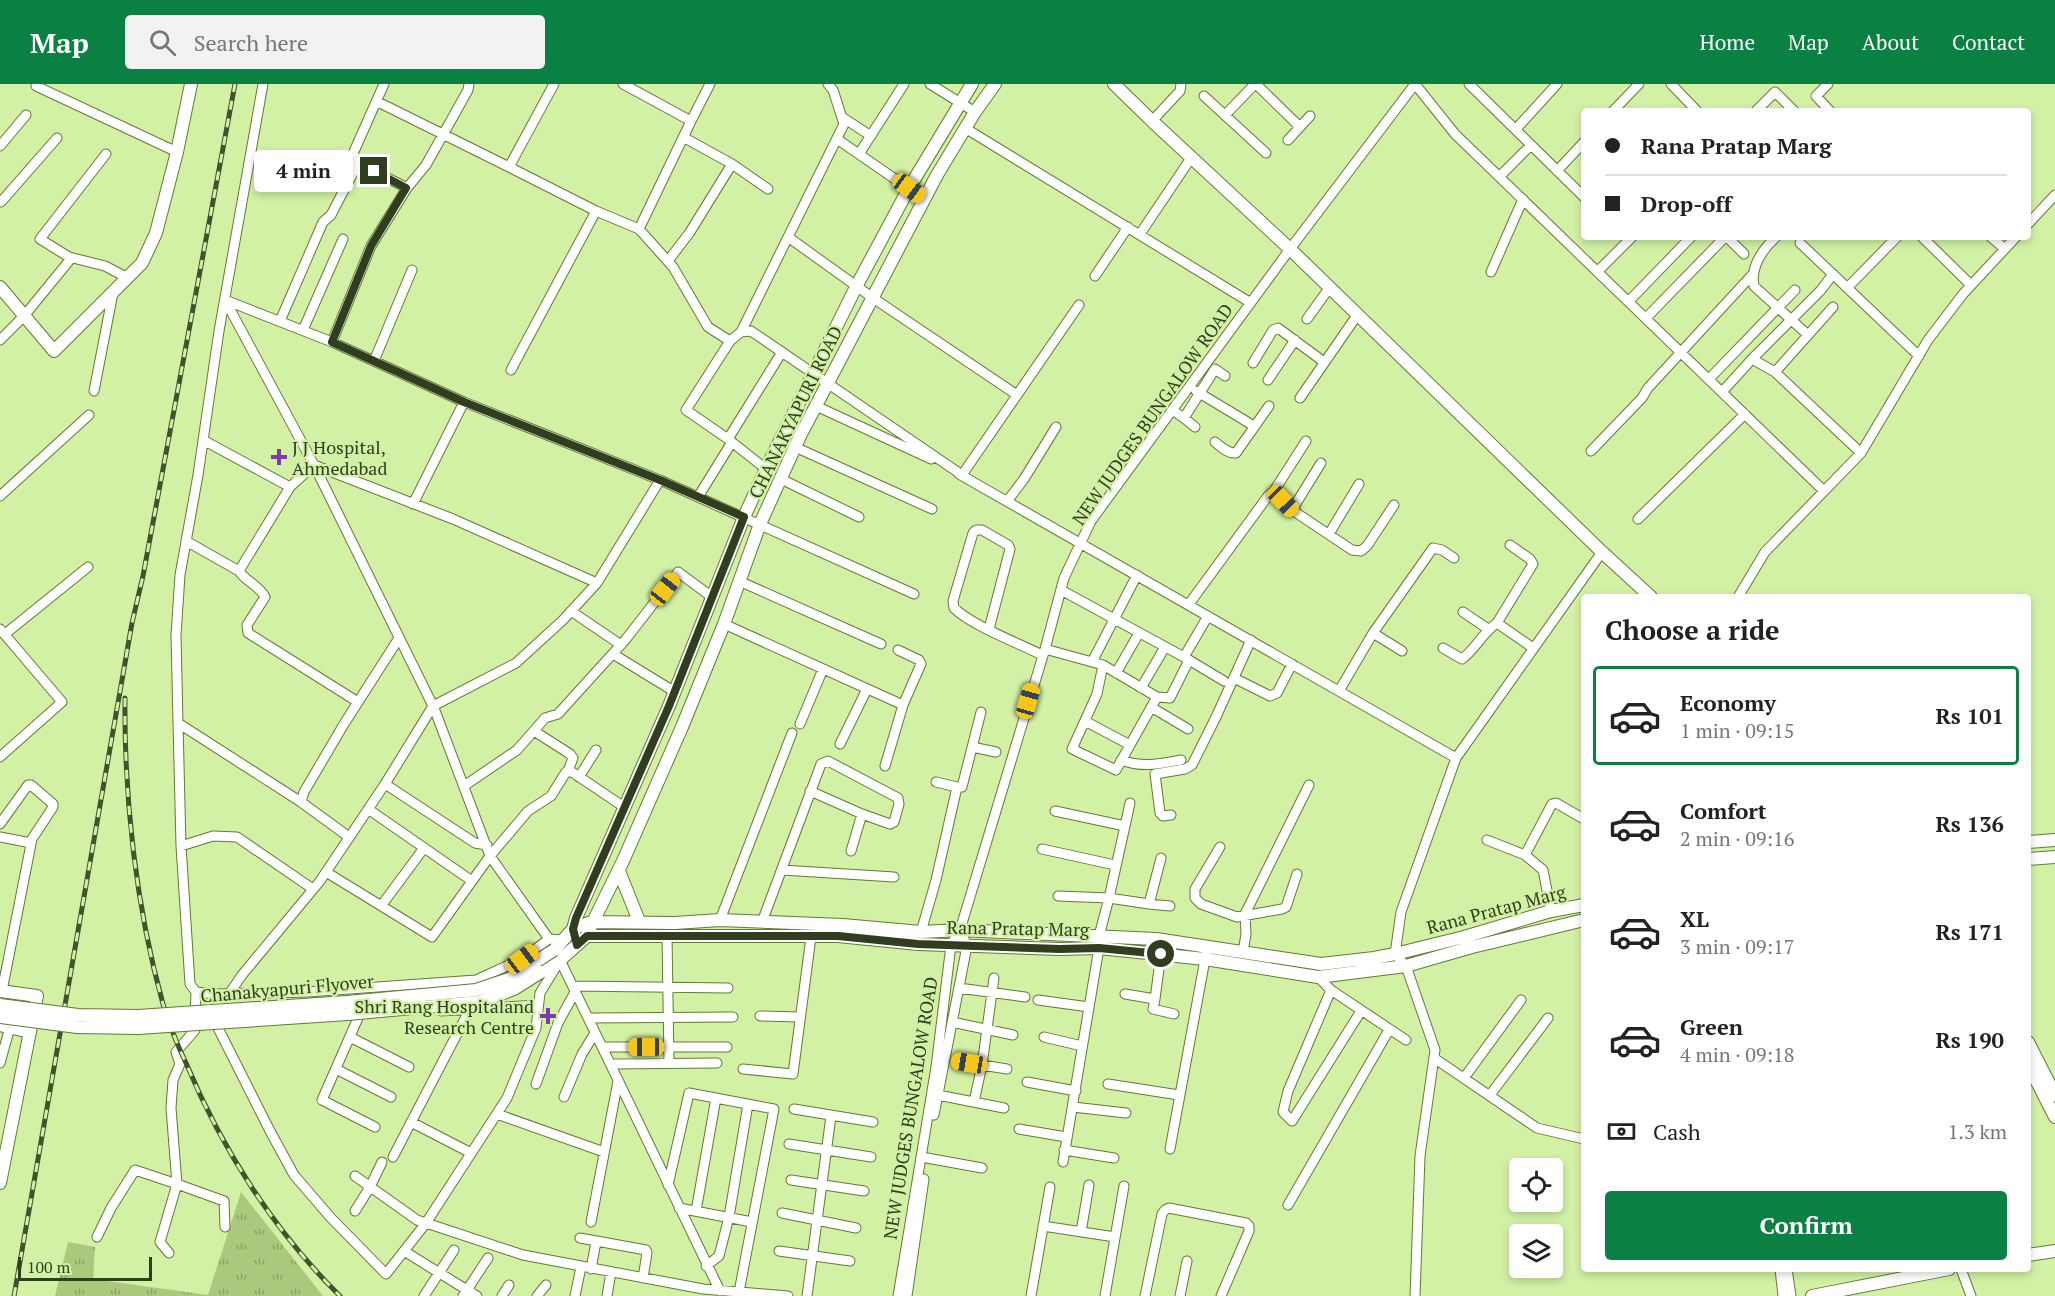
<!DOCTYPE html>
<meta charset="utf-8">
<style>
:root{--surface:#fff;--page:#f2f2f2;--text:#222;--muted:#767676;--line:#e0e0e0;--accent:#0b8043}
body{margin:0;font-family:"PT Serif",serif;background:var(--page);color:var(--text);height:100vh;display:flex;flex-direction:column;font-size:22px;white-space:nowrap}
*{box-sizing:border-box;margin:0}
p{font-size:20px;color:var(--muted)}
.icon{flex:none;width:33px;height:33px;fill:none;stroke:currentColor;stroke-width:2;stroke-linecap:round;stroke-linejoin:round}
.map{position:relative;flex:1;overflow:hidden}
.sheet{position:absolute;left:1581px;top:510px;width:450px;height:678px;display:flex;flex-direction:column;background:var(--surface);border-radius:6px;box-shadow:0 3px 9px #0003}
.sheet>*{flex:none}
.top-card{position:absolute;left:1581px;top:24px;width:450px;height:132px;border-radius:6px;box-shadow:0 3px 9px #0003;display:grid;align-content:center;height:132px;padding:0 24px;background:var(--surface)}
.controls{position:absolute;left:1509px;top:1074px;display:grid;gap:12px}
.controls a{display:grid;place-items:center;width:54px;height:54px;border-radius:6px;background:var(--surface);box-shadow:0 3px 9px #0003;font-size:30px}
.scale{position:absolute;left:18px;bottom:15px;width:134px;box-sizing:border-box;padding-left:6px;border:3px solid #313d1f;border-top:0;font-size:16px;line-height:21px;white-space:nowrap;color:#313d1f;-webkit-text-stroke:4px #d2f1a5;paint-order:stroke}
.end{position:absolute;width:27px;height:27px;margin:-14px;border:8px solid #313d1f;background:#fff;box-shadow:0 0 0 3px #fff}
.from{border-radius:50%}
.bubble{position:absolute;height:42px;border-radius:6px;background:var(--surface);box-shadow:0 3px 9px #0003;font-size:20px;font-weight:800;line-height:42px;text-align:center}
.car{position:absolute;width:18px;height:36px;margin:-18px -9px;border-radius:8px;box-shadow:0 0 4px 2px #0007;background:linear-gradient(#f5c518 24%,#345 0 40%,#f5c518 0 76%,#345 0 86%,#f5c518 0)}
.top-card b{display:flex;align-items:center;gap:21px;height:57px;font-size:22px}
.top-card b+b{border-top:2px solid var(--line)}
.top-card i{width:15px;height:15px;background:var(--text)}
ul{padding:0;list-style:none}
li{display:flex;align-items:center;gap:18px;height:99px;margin:0 12px 9px;padding:0 12px;border:3px solid transparent;border-radius:6px}
li div{flex:1}
li b{display:block;font-size:22px}
li em{font-style:normal;font-weight:800}
li.selected{border-color:var(--accent)}
li>.icon{width:54px;height:54px;stroke-width:1.5}
h2{padding:0 24px;font-size:27px;line-height:72px}
.pay{display:flex;align-items:center;gap:15px;height:66px;padding:0 24px;font-size:22px}
.pay p{margin-inline-start:auto}
.cta{display:flex;gap:12px;margin-top:auto;padding:12px 24px}
.cta a{flex:1;height:69px;border-radius:6px;background:var(--accent);color:#fff;font-size:24px;font-weight:800;line-height:69px;text-align:center}
header{display:flex;align-items:center;gap:36px;box-sizing:border-box;height:84px;padding:0 30px;background:var(--accent);color:#fff}
header strong{font-size:28px}
nav{display:flex;gap:33px;margin-inline-start:auto;font-size:21px}
.search{width:420px;height:54px;background:var(--page);display:flex;align-items:center;gap:15px;box-sizing:border-box;padding:0 21px;border-radius:6px;color:var(--muted);font-size:22px}
.map>svg:first-child{display:block}
.grass{fill:url(#grass-tufts)}
.lines{fill:none;stroke-linecap:round;stroke-linejoin:round}
.street-casing{stroke:#617b34;stroke-width:11}
.secondary-casing{stroke:#617b34;stroke-width:14}
.street{stroke:#fff;stroke-width:9}
.secondary{stroke:#fff;stroke-width:12}
.rail-casing{stroke:#43512e;stroke-width:5}
.rail{stroke:#d2f1a5;stroke-width:3;stroke-dasharray:9;stroke-linecap:butt}
.secondary-bridge-casing{stroke:#617b34;stroke-width:14;stroke-linecap:butt}
.secondary-bridge{stroke:#fff;stroke-width:12}
.route{stroke:#313d1f;stroke-width:8}
.poi-dot{fill:#7c3bb0;stroke:#d2f1a5;stroke-width:2}
.labels{text-anchor:middle;dominant-baseline:central;stroke-width:4.5;stroke-linejoin:round;paint-order:stroke}
.street-label{font-size:18px;fill:#313d1f;stroke:#d2f1a5}
.poi-label{font-size:18px;fill:#313d1f;stroke:#d2f1a5;text-anchor:start}
</style>
<header>
<strong>Map</strong>
<div class="search"><svg class="icon" aria-label="search" viewBox="0 0 24 24"><circle cx="10" cy="10" r="6"/><path d="M15 15l6 6"/></svg>Search here</div>
<nav><a>Home</a><a>Map</a><a>About</a><a>Contact</a></nav>
</header>
<div class="map">
<svg width="2055" height="1212" viewBox="0 0 2055 1212">
<defs>
<pattern id="grass-tufts" width="24" height="20" patternUnits="userSpaceOnUse" patternTransform="scale(1.5)"><rect width="24" height="20" fill="#aac97c"/><path d="M3 7l-1-3M5 7V3M7 7l1-3M15 17l-1-3M17 17v-4M19 17l1-3" fill="none" stroke="#8ba465"/></pattern>
</defs>
<rect width="100%" height="100%" fill="#d2f1a5"/>
<path class="grass" d="M241,1108L323,1212H55L68,1158L95,1163L93,1195L208,1211Z"/>
<g class="lines">
<g class="street-casing">
<path id="street" d="M263,0L219,247L198,391L180,491L176,551L178,639L181,762L190,900L196,908L216,910L307,908L476,896L522,875L549,855L563,856
M384,0L352,72L353,76L407,104
M554,0L509,83L596,127
M623,0L691,37L639,145L673,183L708,243L730,257L741,248L751,247L962,391L1079,221
M930,0L975,28
M1256,0L1300,43
M1415,0L1455,50L1824,407
M1469,0L1584,113
M1671,0L1697,27
M1828,0L1816,12L1830,27
M36,2L177,68
M1204,12L1266,69
M378,18L509,83
M1613,27L1639,0
M1756,27L1775,8L1794,27
M1225,31L1255,0
M842,33L871,52
M691,37L710,0
M1152,37L1180,7L1181,0
M965,44L1251,219
M1516,45L1557,0
M683,53L732,80L768,105
M837,55L924,115
M1288,56L1310,32
M0,62L26,31
M106,70L40,155L69,173L105,182L128,194
M859,70L904,0
M1557,87L1584,58
M1500,92L1531,61
M1,118L57,54
M2028,140L2055,111
M1140,150L1191,74
M788,153L873,214L1017,311
M1727,153L1744,170
M1776,153C1762,166 1750,182 1754,202L1808,251
M1922,153L1971,201
M1991,153L2005,165
M1800,159L1919,272
M668,177L690,148L732,80
M1598,187L1632,153
M1491,188L1523,115
M1095,192L1128,143
M1847,204L1897,153
M225,216L332,258L464,318L660,396L914,510
M225,216L314,381L434,624L490,772L549,855
M1629,217L1691,153
M1833,223L1775,288L1861,369
M1646,234L1725,153
M1307,235L1330,203
M280,237L323,138L331,131L358,79
M303,246L343,155
M741,248L844,40L833,6L828,0
M0,256L24,232L69,177V173
M730,257L686,326L728,355L766,385
M332,258L371,162L407,104L426,81L468,6L469,0
M1752,275L1821,206L1833,190
M374,277L412,186
M1253,279L1273,246L1278,244L1324,278
M511,286L596,127L639,145
M1709,295L1795,206
M1268,296L1295,256
M94,307L113,209
M1196,307L1254,342
M1722,308L1752,275L1775,288
M1300,314L1358,230
M816,322L931,375
M1172,326L1184,334L1215,285L1225,292
M1184,334L1195,343
M728,355L782,268
M203,356L290,403L314,381L453,435L597,499L660,396
M1215,358C1221,363 1228,370 1236,369L1269,322
M795,363L932,425
M1591,367L1642,314L1648,304L1752,191
M959,390L1456,674
M781,395L859,433
M290,403L239,487C246,498 259,501 265,513L247,541L248,549L358,618
M1274,407L1306,357
M0,412L89,331
M698,413L732,358
M1008,416L1024,395L1056,343
M413,420L464,318
M1292,426L1321,379
M1638,435L1745,330
M1329,450L1359,400
M186,457L239,487
M739,497L881,560
M1061,506L1184,573L1224,597
M1738,513L1765,468L1861,369L1928,256L1963,210L2016,153
M1189,520L1268,412L1274,407L1292,426L1352,466L1361,467L1367,462L1394,421
M571,527L621,561
M1463,528L1488,545
M1497,539L1533,564
M724,540L903,621
M0,545L62,618L0,673
M989,545L1010,465L1008,461L982,446H976L973,449L953,517L954,524C971,541 1018,559 1042,571
M1373,549L1402,567
M5,550L88,483
M1443,564L1462,575C1475,566 1482,549 1497,539L1533,480L1530,475L1510,461
M1045,565L1103,581L1157,613L1116,686L1072,665L1097,610L1103,581
M613,570L675,608
M1184,573L1208,532
M1092,578L1137,491
M1116,589L1139,549
M1234,594L1270,612L1277,609L1292,580
M1141,604L1165,563
M1339,607L1373,549L1433,464L1442,466L1454,474
M1157,613L1170,614L1189,576
M1151,623L1188,645
M1085,637L1130,661
M178,639L301,718
M800,640L823,585
M534,647L570,670L573,674L568,687
M840,660L867,605
M972,663L996,668
M1121,676C1143,684 1159,680 1181,676
M885,682L903,621L921,580L919,576L898,566
M579,693L596,666
M936,698L957,703
M385,700L475,759L487,761
M464,702L517,666L545,634L558,630L626,555L678,488L712,513
M810,707L862,730
M368,725L472,797
M1055,727L1125,742L1109,814L1149,820L1161,774
M1171,731L1163,732L1160,729L1155,690L1185,685L1192,681L1216,633L1251,556
M0,740L28,701H31L53,720V723L32,755L2,907
M1125,742L1130,719
M0,753L31,759
M349,753L301,718L304,708L344,640L399,554
M1487,756L1525,771L1543,786L1551,827
M181,762L213,752L237,753L313,805
M1220,763L1195,805V814L1201,820L1237,833L1282,825L1286,823L1297,790
M1042,765L1115,781
M1525,771L1552,720L1556,719L1584,735
M782,786L894,793
M326,788L432,853L490,772L528,727L551,712L566,688H572L624,723
M1058,812L1109,814L1099,852
M1149,820L1170,822
M381,822L424,764
M720,836L792,649
M762,838L821,680L828,677L898,714L899,720L894,738L890,740L862,730L851,767
M921,848L936,796L957,703H962L981,628
M667,851L669,979
M1243,868L1246,850L1245,830L1309,701
M560,876L720,1207
M1318,893L1331,906L1406,956
M573,902L728,904
M959,904L1025,913
M1331,906L1288,1007L1283,1028L1292,1037L1361,927
M229,910L242,891L320,797L385,700L433,622L516,579L563,536L597,499
M1125,910L1155,915L1161,870
M1155,915L1153,925L1174,930
M1038,916L1089,923
M441,927L538,921
M760,932L799,933
M195,934L196,908
M358,934L322,1016L375,1043
M588,934L733,933
M952,938L1013,951
M218,944L270,1047L294,1091L331,1134L386,1190L426,1139L507,1014L536,944L540,909L559,878
M195,946L176,968L180,980L173,996L171,1024L177,1100L224,1117L225,1143
M350,953L409,983
M1044,953L1082,962
M602,963H727
M1434,974L1537,1044L1584,1055
M957,977L1007,985
M0,979L10,943
M610,980L717,979
M336,985L391,1013
M743,985L793,990L811,853
M1464,994L1521,916
M1027,998L1076,1007
M536,1000L558,939L575,908
M1108,1000L1179,1011
M938,1011L1004,1024
M1490,1011L1548,934
M564,1013L582,970L595,949
M974,1018L982,981L994,894
M1073,1023L1126,1029
M794,1025L873,1038
M497,1030L604,1068
M934,1031L967,862L960,846
M411,1038L471,1069
M1019,1045L1066,1053
M789,1060L871,1073
M1170,1065L1206,870
M1064,1066L1114,1074
M393,1073L470,925
M927,1074L982,1084
M1063,1078L1099,864
M355,1092L417,1136L523,1171L703,1205L788,1212
M791,1096L864,1107
M668,1101L689,1009L774,1025L739,1208
M1288,1121L1389,946
M679,1124L752,1138
M355,1127L370,1103L382,1078
M696,1127L716,1014
M782,1129L856,1144
M591,1138L618,997
M1043,1142L1115,1153
M1081,1148L1089,1101
M97,1153L111,1124L135,1086L177,1100L160,1158L169,1169
M580,1154L646,1166L647,1169L643,1194
M404,1167L467,1206L488,1174
M779,1167L850,1177
M706,1182L719,1172L729,1133L748,1020
M591,1185L596,1158
M1780,1185L1783,1212
M1787,1185L1791,1212
M1961,1185L1971,1212
M424,1212L454,1166
M463,1212L467,1206L477,1212
M502,1212L509,1201
M537,1212L546,1201
M575,1212L581,1183
M607,1212L611,1188
M807,1212L831,1032
M898,1212L936,983L951,861L960,846L1045,565L1064,494L1091,437L1290,165L1415,0
M907,1212L924,1095
M1031,1212L1050,1103
M1105,1212L1124,1102
M1145,1212L1162,1130L1165,1126L1169,1124L1246,1139L1249,1142V1147L1221,1212
M1180,1212L1187,1177
M1415,1212L1420,1072L1435,966L1406,882L1395,870L1401,828L1456,674L1602,468"/>
</g>
<g class="secondary-casing">
<path id="secondary" d="M1114,0L1152,37L1290,165L1602,468L1651,513
M0,203L54,267L142,179L156,149L177,68L191,0
M2028,758L2055,756
M2028,775L2055,773
M619,787L639,837
M590,844L623,777L682,643L724,540L760,440L800,352L937,91L975,28L995,0
M574,849L573,845L576,834L669,622L744,433L766,385L857,201L909,104L972,0
M554,866L573,845L591,838L675,839L720,836L843,841L921,848L960,846L1156,855L1321,880L1374,874L1395,870L1464,853L1551,827L1584,821
M541,888L560,876L587,852H838L918,860L1060,865L1099,864L1205,875L1318,893L1406,882L1472,863L1584,836
M0,907L37,912L0,1099
M0,941L30,948
M2028,958L2055,1011
M2028,980L2055,1033
M2028,1171L2055,1167
M1812,1212L1949,1185"/>
</g>
<use href="#street" class="street"/>
<use href="#secondary" class="secondary"/>
<g class="rail-casing">
<path id="rail" d="M125,614C124,714 136,823 163,920C169,940 177,960 186,979C222,1065 274,1147 340,1212
M14,1212L132,539L143,492L235,0"/>
</g>
<use href="#rail" class="rail"/>
<g class="secondary-bridge-casing">
<path id="secondary-bridge" d="M0,921L78,931L138,932L347,918L476,906L509,895L554,866
M0,933L77,943L138,944L348,930L479,918L514,905L541,888"/>
</g>
<use href="#secondary-bridge" class="secondary-bridge"/>
</g>
<g class="lines">
<path class="route" d="M374,87L406,104L371,162L332,258L464,318L660,396L744,433L669,622L576,834L573,845L577,861L587,852H838L918,860L1060,865L1099,864L1161,870"/>
</g>
<g class="poi-dot">
<path d="M276 364h6v6h6v6h-6v6h-6v-6h-6v-6h6z"/>
<path d="M545 923h6v6h6v6h-6v6h-6v-6h-6v-6h6z"/>
</g>
<g class="labels">
<g class="street-label">
<text transform="translate(795 328) rotate(-64)">CHANAKYAPURI ROAD</text>
<text transform="translate(1152 330) rotate(-55)">NEW JUDGES BUNGALOW ROAD</text>
<text transform="translate(1496 825) rotate(-15)">Rana Pratap Marg</text>
<text transform="translate(1018 844) rotate(1)">Rana Pratap Marg</text>
<text transform="translate(287 904) rotate(-5)">Chanakyapuri Flyover</text>
<text transform="translate(910 1024) rotate(-81)">NEW JUDGES BUNGALOW ROAD</text>
</g>
<g class="poi-label">
<text x="292" y="363">J J Hospital,<tspan x="292" dy="21">Ahmedabad</tspan></text>
<text x="534" y="922" text-anchor="end">Shri Rang Hospitaland<tspan x="534" dy="21">Research Centre</tspan></text>
</g>
</g>
</svg>
<div class="controls">
<a><svg class="icon" aria-label="locate" viewBox="0 0 24 24"><circle cx="12" cy="12" r="6"/><path d="M12 2v4M12 18v4M2 12h4M18 12h4"/></svg></a>
<a><svg class="icon" aria-label="layers" viewBox="0 0 24 24"><path d="M12 4l9 5-9 5-9-5zM3 14l9 5 9-5"/></svg></a>
</div>
<div class="scale">100 m</div>
<i class="end from" style="left:1161px;top:870px"></i>
<i class="end" style="left:374px;top:87px"></i>
<div class="bubble" style="left:254px;top:66px;width:99px">4 min</div>
<i class="car" style="left:909px;top:104px;rotate:126deg"></i>
<i class="car" style="left:1283px;top:417px;rotate:136deg"></i>
<i class="car" style="left:665px;top:505px;rotate:38deg"></i>
<i class="car" style="left:1028px;top:617px;rotate:16deg"></i>
<i class="car" style="left:522px;top:875px;rotate:53deg"></i>
<i class="car" style="left:646px;top:963px;rotate:270deg"></i>
<i class="car" style="left:969px;top:979px;rotate:279deg"></i>
<div class="top-card">
<b><i class="from"></i>Rana Pratap Marg</b>
<b><i></i>Drop-off</b>
</div>
<section class="sheet">
<h2>Choose a ride</h2>
<ul>
<li class="selected"><svg class="icon" aria-label="car" viewBox="0 0 24 24"><path d="M5 17H2v-5l4-1 3-4h7l3 4 3 1v5h-3M9 17h6M6 11h13"/><circle cx="7" cy="17" r="2"/><circle cx="17" cy="17" r="2"/></svg><div><b>Economy</b><p>1 min · 09:15</p></div><em>Rs 101</em></li>
<li><svg class="icon" aria-label="car" viewBox="0 0 24 24"><path d="M5 17H2v-5l4-1 3-4h7l3 4 3 1v5h-3M9 17h6M6 11h13"/><circle cx="7" cy="17" r="2"/><circle cx="17" cy="17" r="2"/></svg><div><b>Comfort</b><p>2 min · 09:16</p></div><em>Rs 136</em></li>
<li><svg class="icon" aria-label="car" viewBox="0 0 24 24"><path d="M5 17H2v-5l4-1 3-4h7l3 4 3 1v5h-3M9 17h6M6 11h13"/><circle cx="7" cy="17" r="2"/><circle cx="17" cy="17" r="2"/></svg><div><b>XL</b><p>3 min · 09:17</p></div><em>Rs 171</em></li>
<li><svg class="icon" aria-label="car" viewBox="0 0 24 24"><path d="M5 17H2v-5l4-1 3-4h7l3 4 3 1v5h-3M9 17h6M6 11h13"/><circle cx="7" cy="17" r="2"/><circle cx="17" cy="17" r="2"/></svg><div><b>Green</b><p>4 min · 09:18</p></div><em>Rs 190</em></li>
</ul>
<div class="pay"><svg class="icon" aria-label="cash" viewBox="0 0 24 24"><path d="M3 7h18v10H3z"/><circle cx="12" cy="12" r="2"/></svg>Cash<p>1.3 km</p></div>
<div class="cta"><a>Confirm</a></div>
</section>
</div>
